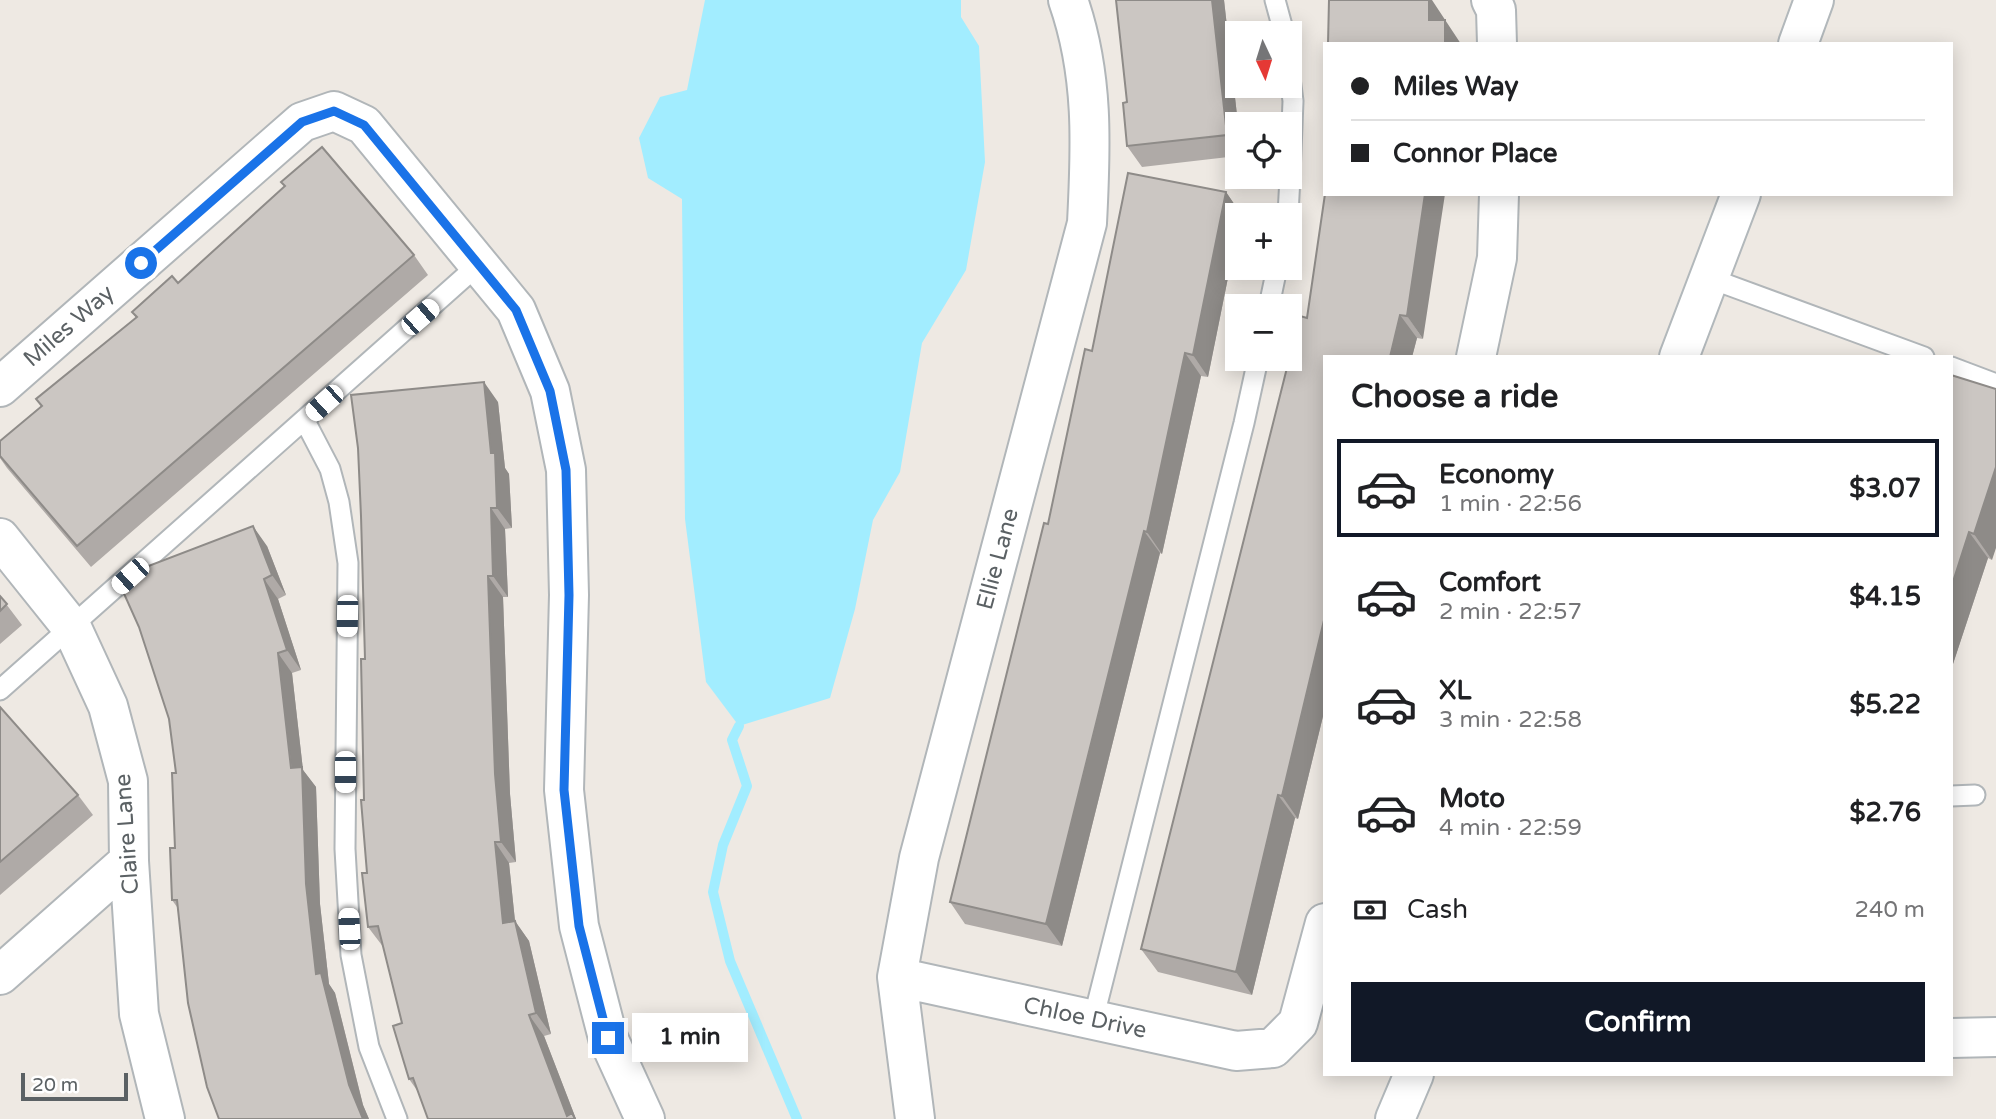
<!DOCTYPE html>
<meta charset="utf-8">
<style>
:root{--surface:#fff;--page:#f2f2f2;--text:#202124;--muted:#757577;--line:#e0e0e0;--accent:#111827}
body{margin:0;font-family:"Varela Round",sans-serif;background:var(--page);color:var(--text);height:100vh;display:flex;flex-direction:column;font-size:26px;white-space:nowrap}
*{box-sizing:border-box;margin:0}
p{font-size:23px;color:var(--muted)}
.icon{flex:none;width:38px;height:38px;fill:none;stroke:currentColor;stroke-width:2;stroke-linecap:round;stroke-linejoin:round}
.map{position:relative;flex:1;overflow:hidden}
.details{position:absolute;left:1323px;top:355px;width:630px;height:721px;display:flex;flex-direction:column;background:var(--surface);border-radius:0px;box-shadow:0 4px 18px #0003}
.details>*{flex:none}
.hud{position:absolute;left:1323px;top:42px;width:630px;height:154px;border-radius:0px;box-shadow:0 4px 18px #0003;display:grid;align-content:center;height:154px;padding:0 28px;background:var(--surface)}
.needle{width:46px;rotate:176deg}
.tools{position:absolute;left:1225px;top:21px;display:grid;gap:14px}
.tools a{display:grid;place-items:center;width:77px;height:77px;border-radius:0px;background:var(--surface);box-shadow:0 4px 18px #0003;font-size:35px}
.scale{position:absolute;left:21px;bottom:18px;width:107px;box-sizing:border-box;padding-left:7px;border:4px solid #5b6164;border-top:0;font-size:19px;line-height:24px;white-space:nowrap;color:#5b6164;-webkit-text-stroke:5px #fff;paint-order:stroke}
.end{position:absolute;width:32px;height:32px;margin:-16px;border:9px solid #1a73e8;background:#fff;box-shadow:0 0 0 4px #fff}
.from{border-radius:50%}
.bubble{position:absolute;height:49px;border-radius:0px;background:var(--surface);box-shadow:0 4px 18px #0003;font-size:23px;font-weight:700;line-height:49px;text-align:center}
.car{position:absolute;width:21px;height:42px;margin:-21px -10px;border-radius:9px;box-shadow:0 0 5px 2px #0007;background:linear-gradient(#fff 24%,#345 0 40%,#fff 0 76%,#345 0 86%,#fff 0)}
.hud b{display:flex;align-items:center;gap:24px;height:66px;font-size:26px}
.hud b+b{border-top:2px solid var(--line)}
.hud i{width:18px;height:18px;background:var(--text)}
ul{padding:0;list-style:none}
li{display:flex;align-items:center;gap:21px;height:98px;margin:0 14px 10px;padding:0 14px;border:4px solid transparent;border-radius:0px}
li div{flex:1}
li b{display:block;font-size:26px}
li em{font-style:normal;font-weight:700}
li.selected{border-color:var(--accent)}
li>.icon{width:63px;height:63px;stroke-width:1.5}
h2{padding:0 28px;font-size:32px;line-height:84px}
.pay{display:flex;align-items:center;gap:18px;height:77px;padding:0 28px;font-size:26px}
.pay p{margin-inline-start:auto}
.primary-button{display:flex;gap:14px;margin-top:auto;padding:14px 28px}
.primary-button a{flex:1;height:80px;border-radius:0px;background:var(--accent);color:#fff;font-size:28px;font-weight:700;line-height:80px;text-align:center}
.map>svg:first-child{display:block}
.water{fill:#a2edff}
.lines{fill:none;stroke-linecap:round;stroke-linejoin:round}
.stream{stroke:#a2edff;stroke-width:10}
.lane-casing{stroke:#b1b6b9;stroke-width:23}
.street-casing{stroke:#b1b6b9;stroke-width:42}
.secondary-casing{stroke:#b2b8bb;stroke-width:42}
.lane{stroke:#fff;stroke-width:19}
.street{stroke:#fff;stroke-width:38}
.secondary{stroke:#fff;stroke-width:38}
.wall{fill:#afaaa7}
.shaded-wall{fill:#8e8b88}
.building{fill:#cbc6c2;stroke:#8e8b88;stroke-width:2}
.route{stroke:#1a73e8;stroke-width:9}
.labels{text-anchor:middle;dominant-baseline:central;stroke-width:6;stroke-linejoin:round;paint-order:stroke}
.street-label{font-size:23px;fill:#5b6164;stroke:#fff}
</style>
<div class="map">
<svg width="1996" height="1119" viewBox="0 0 1996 1119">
<rect width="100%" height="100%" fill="#eee9e3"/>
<path class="water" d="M705,0H961V17L979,46L985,162L966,270L922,343L900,472L873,520L855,609L830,698L739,726L706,682L685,519L682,199L648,178L639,138L660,97L687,90Z"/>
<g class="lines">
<path class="stream" d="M739,726L732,740L747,786L723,845L713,892L730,961L797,1119"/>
<g class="lane-casing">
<path id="lane" d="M1275,0L1284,33
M1290,78L1293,101L1290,175
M1288,215L1290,177
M1709,278L1924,357
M1269,306L1277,268
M1951,367L1996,384
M305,421L330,469L339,502L348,563L345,849L351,955L369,1047L397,1119
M0,690L478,265
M1951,796L1975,795
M1093,1020L1244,423L1258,359"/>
</g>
<g class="street-casing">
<path id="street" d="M1491,0L1496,10L1497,44
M1476,357L1497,258L1499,194
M0,387L302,122L334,111L364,125L516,310L550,391L566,470L569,595L564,790L579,926L608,1038L645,1119
M0,538L72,628L108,706L128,781L129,861L139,1014L165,1119
M0,975L129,861
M897,977L1236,1051L1273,1048L1298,1023L1325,923
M1951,1038L1996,1037
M915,1119L897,977L919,858L1087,223C1091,146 1094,74 1068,0"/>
</g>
<g class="secondary-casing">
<path id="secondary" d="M1798,44L1814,0
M1679,357L1741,194
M1395,1119L1414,1074"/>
</g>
<use href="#lane" class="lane"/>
<use href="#street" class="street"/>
<use href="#secondary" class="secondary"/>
</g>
<path class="wall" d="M1224,0L1238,124L1237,156L1142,167L1127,146V102Z
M1128,173L1226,192L1241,214V215H1237V233L1208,377L1201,376L1162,554L1160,553L1062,946L965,924L950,902L1044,523L1048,524L1085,349L1092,351Z
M1325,194L1423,339L1417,338L1412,357H1325V708L1298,819L1295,818L1252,995L1158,972L1141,949L1307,318Z
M414,255L428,275L91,567L7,468L0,458V441L41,406L36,399L136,318L132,312L178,283Z
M1951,375L1992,560L1988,558L1951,670Z
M498,402L505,468L509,474L512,528L505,529L508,597H503L510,794L516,862L509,863L515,921L529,941L551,1034L544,1036L576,1119H428L419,1093L409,1079L402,1023L384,948L368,927L364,800L365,659Z
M267,546L286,595L278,599L301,670L292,673L303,770L316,787L320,904L329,984L335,993L363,1105L369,1119H219L177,907L172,900L175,848L176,773Z
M0,596L22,625L0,644Z
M0,707L78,795L93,815L0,895Z"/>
<path class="shaded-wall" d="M1212,0H1224L1238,124L1237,150L1227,135Z
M1429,0H1432L1461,44H1445L1429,20Z
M1226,192L1241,214V215H1237V233L1208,377L1193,355Z
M1425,194H1445L1423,339L1407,316Z
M1400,315L1417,338L1412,357H1390Z
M1185,353L1201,376L1162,554L1147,532Z
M484,382L498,402L505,468L509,474L512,528L497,508Z
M1996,467V548L1992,560L1974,534Z
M491,508L505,529L508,597L493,576Z
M253,526L267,546L286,595L272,575Z
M1144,531L1160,553L1062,946L1046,924Z
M1969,532L1988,558L1951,670V588Z
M488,576L503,597L510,794L516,862L501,842L495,774Z
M264,579L278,599L301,670L287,650Z
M1325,616V708L1298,819L1282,796Z
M278,653L292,673L303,770L316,787L320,904L329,984L335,993L363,1105L369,1119H363L349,1085L316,974Z
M1278,795L1295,818L1252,995L1236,972Z
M495,842L509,863L515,921L529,941L551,1034L536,1013L503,923Z
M529,1015L544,1036L576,1119H570L567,1116Z"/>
<path class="building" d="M1116,0H1212L1227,135L1127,146L1123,103L1127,102Z
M1329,0H1429V20H1445V44H1328Z
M322,147L414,255L77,546L0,456V441L42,406L36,399L137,317L132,312L172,276L178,283L285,186L281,182Z
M1128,173L1226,192L1193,355L1185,353L1147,532L1144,531L1046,924L950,902L1044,523L1048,524L1085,349L1092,351Z
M1325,194H1425L1407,316L1400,315L1390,357H1325V616L1282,796L1278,795L1236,972L1141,949L1300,316L1307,318Z
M1951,375L1996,389V467L1974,534L1969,532L1951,588Z
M484,382L491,453H495L497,508H491L493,576H488L495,774L501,842H495L503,923L515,921L536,1013L529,1015L567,1116L572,1113L575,1119H428L413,1078L409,1079L393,1026L402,1023L378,926L368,927L362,873H367L361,800H364L361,659H365L361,516L358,448L351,395Z
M253,526L272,575L264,579L287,650L278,653L291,768L302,767L306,884L316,974L321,973L349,1085L363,1119H219L207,1087L188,1003L177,900H172L170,848H175L172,773H176L169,719L139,627L117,578Z
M0,596L7,604L0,611Z
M0,707L78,795L0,862Z"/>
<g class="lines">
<path class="route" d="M141,263L302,122L334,111L364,125L516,310L550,391L566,470L569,595L564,790L579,926L608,1038"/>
</g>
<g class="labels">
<g class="street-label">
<text transform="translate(69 326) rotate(-41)">Miles Way</text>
<text transform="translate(998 559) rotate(-75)">Ellie Lane</text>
<text transform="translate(127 834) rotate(-94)">Claire Lane</text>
<text transform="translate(1085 1018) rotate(12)">Chloe Drive</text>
</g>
</g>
</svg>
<div class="tools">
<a><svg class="needle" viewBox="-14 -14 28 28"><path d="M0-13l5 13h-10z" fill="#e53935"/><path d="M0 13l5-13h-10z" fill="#757577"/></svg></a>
<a><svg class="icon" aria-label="locate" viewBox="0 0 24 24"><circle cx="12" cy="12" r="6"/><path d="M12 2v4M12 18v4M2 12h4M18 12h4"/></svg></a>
<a>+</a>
<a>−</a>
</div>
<div class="scale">20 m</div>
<i class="end from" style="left:141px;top:263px"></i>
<i class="end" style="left:608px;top:1038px"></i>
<div class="bubble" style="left:632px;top:1013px;width:116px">1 min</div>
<i class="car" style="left:420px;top:317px;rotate:49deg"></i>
<i class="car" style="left:324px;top:403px;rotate:228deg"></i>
<i class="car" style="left:130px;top:576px;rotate:228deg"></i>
<i class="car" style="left:347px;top:616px;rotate:181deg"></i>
<i class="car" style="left:345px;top:772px;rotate:180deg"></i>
<i class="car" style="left:349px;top:929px;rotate:357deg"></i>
<div class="hud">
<b><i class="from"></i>Miles Way</b>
<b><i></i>Connor Place</b>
</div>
<section class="details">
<h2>Choose a ride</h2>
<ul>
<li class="selected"><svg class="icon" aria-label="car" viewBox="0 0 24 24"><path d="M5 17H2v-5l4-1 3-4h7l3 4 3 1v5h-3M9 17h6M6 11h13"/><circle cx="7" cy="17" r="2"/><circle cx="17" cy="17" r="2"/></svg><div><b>Economy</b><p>1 min · 22:56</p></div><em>$3.07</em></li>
<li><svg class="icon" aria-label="car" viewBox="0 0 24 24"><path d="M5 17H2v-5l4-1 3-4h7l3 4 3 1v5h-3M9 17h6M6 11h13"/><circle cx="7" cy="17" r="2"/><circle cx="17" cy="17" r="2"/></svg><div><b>Comfort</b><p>2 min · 22:57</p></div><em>$4.15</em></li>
<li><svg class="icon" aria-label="car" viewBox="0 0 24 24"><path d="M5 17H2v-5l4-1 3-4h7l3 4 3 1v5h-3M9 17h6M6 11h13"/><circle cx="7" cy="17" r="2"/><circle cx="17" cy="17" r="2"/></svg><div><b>XL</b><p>3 min · 22:58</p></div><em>$5.22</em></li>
<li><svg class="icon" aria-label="car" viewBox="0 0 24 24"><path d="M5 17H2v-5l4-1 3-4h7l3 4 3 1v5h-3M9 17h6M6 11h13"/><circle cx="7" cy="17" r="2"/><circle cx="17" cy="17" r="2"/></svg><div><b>Moto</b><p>4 min · 22:59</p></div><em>$2.76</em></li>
</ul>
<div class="pay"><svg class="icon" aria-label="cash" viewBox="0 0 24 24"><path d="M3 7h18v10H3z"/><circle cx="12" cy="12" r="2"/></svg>Cash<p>240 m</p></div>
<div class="primary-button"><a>Confirm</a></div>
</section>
</div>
